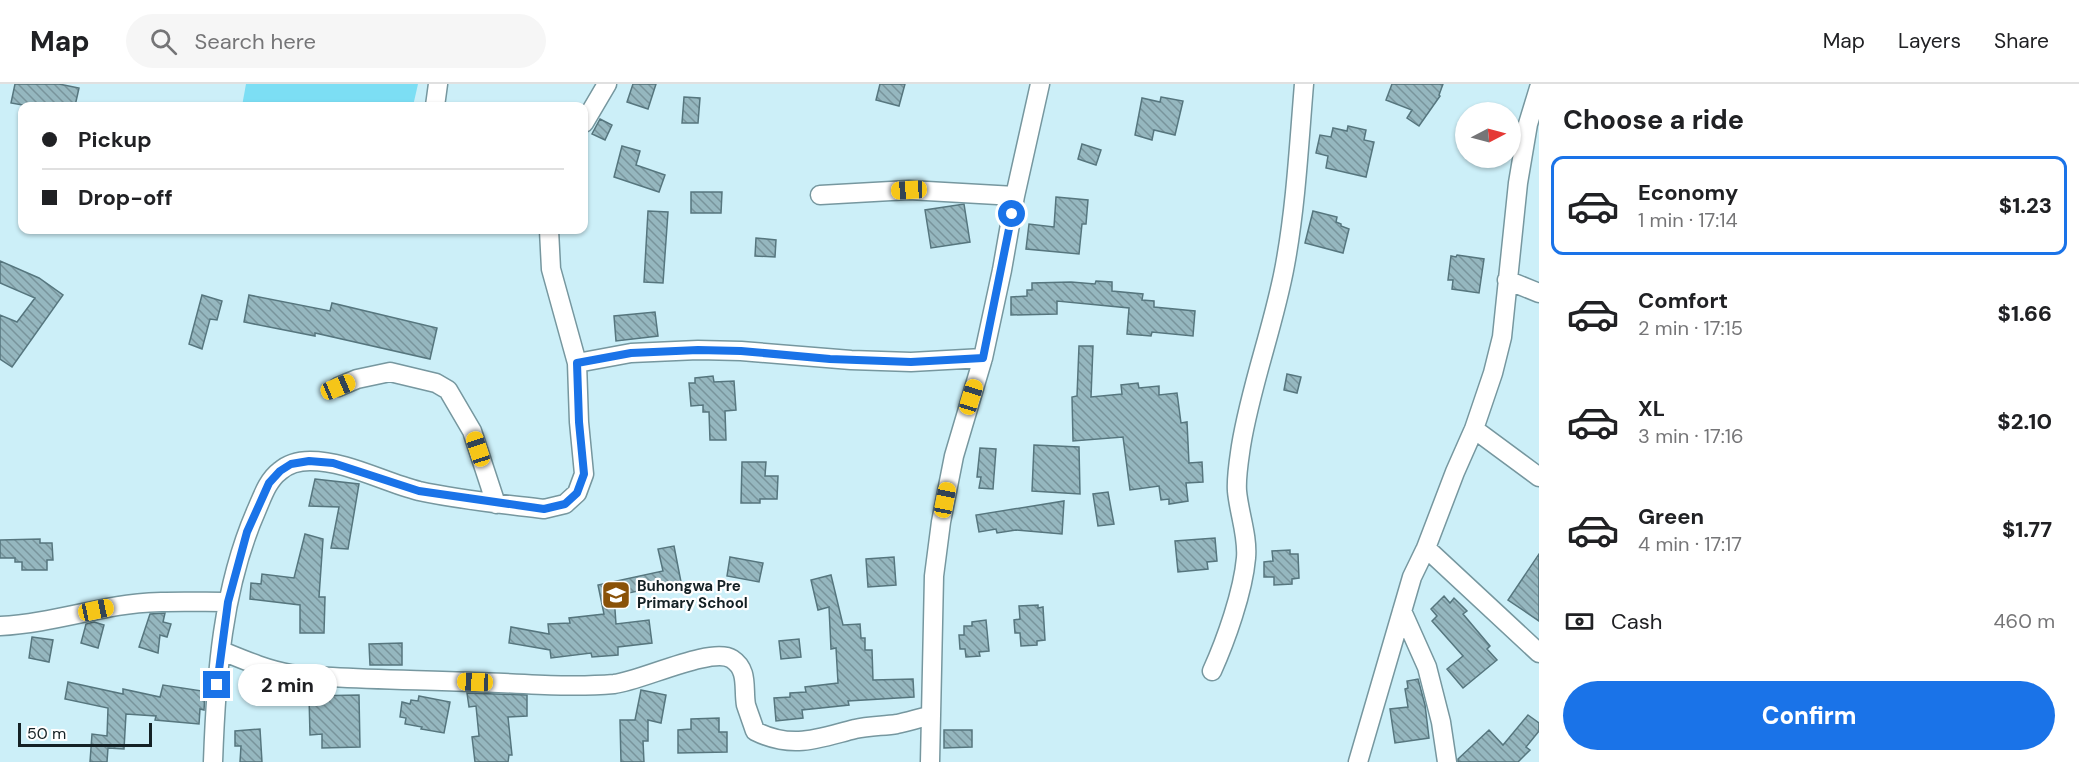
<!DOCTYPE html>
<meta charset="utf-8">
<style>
:root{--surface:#fff;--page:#f6f6f6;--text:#202124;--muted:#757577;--line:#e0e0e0;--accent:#1a73e8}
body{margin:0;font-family:"DM Sans",sans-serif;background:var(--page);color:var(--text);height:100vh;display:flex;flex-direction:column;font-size:22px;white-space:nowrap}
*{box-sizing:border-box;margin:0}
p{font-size:20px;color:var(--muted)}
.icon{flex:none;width:33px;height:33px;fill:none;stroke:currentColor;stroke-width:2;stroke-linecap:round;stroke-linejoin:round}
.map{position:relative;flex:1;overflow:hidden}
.details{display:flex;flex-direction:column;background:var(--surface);width:540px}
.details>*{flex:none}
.top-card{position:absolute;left:18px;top:18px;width:570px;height:132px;border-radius:12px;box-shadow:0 2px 4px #0004;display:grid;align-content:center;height:132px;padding:0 24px;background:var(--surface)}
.needle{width:39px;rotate:84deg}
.controls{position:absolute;left:1455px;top:18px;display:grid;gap:12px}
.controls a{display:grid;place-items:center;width:66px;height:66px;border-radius:50%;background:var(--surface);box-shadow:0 2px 4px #0004;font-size:30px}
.scale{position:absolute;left:18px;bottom:15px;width:134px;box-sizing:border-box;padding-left:6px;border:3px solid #142125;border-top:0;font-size:16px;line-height:21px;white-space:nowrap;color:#142125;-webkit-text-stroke:4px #fff;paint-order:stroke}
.end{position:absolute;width:27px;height:27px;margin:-14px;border:8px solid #1a73e8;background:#fff;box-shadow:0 0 0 3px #fff}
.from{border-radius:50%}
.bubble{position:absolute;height:42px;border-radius:21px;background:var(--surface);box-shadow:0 2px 4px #0004;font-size:20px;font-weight:800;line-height:42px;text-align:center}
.car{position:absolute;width:18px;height:36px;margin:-18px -9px;border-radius:8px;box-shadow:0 0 4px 2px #0007;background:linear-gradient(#f5c518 24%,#345 0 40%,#f5c518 0 76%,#345 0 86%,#f5c518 0)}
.top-card b{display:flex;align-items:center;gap:21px;height:57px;font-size:22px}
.top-card b+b{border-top:2px solid var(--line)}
.top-card i{width:15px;height:15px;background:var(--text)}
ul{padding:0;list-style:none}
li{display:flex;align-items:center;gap:18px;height:99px;margin:0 12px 9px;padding:0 12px;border:3px solid transparent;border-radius:12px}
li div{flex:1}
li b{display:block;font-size:22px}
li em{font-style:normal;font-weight:800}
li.selected{border-color:var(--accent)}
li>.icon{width:54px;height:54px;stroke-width:1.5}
h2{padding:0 24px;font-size:27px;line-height:72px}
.pay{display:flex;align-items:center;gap:15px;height:66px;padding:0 24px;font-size:22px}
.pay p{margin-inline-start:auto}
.primary-button{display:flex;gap:12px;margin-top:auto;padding:12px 24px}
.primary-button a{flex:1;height:69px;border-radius:36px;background:var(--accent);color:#fff;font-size:24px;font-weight:800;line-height:69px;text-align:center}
header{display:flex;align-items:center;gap:36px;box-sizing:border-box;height:84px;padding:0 30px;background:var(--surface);border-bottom:2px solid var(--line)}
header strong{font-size:28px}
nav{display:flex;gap:33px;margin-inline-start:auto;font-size:21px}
.search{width:420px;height:54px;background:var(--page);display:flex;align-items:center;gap:15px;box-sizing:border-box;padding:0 21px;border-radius:33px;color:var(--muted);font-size:22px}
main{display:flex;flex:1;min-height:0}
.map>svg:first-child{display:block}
.green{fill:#7cdef4}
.building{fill:url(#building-back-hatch);stroke:#56767e;stroke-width:1.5}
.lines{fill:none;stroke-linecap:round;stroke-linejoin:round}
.minor-casing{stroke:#76979f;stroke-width:21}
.minor{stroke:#fff;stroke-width:18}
.route{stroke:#1a73e8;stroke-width:8}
.labels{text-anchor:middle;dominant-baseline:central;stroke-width:4.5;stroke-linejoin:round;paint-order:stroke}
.poi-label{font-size:15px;font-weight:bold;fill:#142125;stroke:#fff;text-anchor:start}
</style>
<header>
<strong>Map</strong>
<div class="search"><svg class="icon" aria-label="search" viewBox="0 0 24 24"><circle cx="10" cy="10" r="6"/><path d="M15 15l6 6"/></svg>Search here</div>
<nav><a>Map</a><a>Layers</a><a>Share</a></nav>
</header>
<main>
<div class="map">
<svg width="1539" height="678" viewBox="0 0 1539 678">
<defs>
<pattern id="building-back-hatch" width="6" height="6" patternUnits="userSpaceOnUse" patternTransform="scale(1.5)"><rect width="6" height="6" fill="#95b7bf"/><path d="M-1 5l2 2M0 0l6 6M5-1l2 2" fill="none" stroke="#78949b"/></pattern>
</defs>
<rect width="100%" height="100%" fill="#cceff8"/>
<path class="green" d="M246,0H418L413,22H242Z"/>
<path class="building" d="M15,0H59L79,4L75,22H28L11,19Z
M633,0H656L648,25L627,18Z
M880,0H905L899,22L876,16Z
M1392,0H1443L1439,11L1440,12L1419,42L1407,34L1412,26L1386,16Z
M684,13L700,14L698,39H682Z
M1161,13L1183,17L1175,51L1154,46L1152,56L1135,51L1142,14L1160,18Z
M600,35L612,41L605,56L592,50Z
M1348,42L1366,46L1364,56L1374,58L1366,93L1326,84L1328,72L1316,69L1320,51L1331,53L1333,44L1347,47Z
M1082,60L1101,66L1096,81L1078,75Z
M622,62L640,67L636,81L665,91L659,108L614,93Z
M691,108H722L721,129H691Z
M1056,113L1088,116L1086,140H1082L1079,170L1026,165L1029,140L1054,143Z
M964,120L970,158L931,164L925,126Z
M648,127L668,128L663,199L644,198Z
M1313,127L1337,133L1336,138L1341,140V142L1349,145L1343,169L1305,159Z
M756,154L776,156L775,173L755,172Z
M1457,171L1484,175L1479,209L1452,205L1453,196H1448L1451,172L1456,173Z
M0,177L39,194L63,211L12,283L0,275V231L17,238L35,214L0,199Z
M1096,197L1112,198V207L1143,210L1142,216L1154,217V223L1195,227L1193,252L1152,248L1151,252L1127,250L1129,224L1057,217V230L1011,231V213L1027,212V206H1032V199L1071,198L1095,200Z
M202,211L222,217L217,236L210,235L202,265L189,260Z
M249,211L330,227L332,219L437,244L430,275L315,249V252L244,238Z
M655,228L658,252L616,257L614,232Z
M1079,262H1093L1091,313L1122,310L1121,301L1138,299L1139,304L1159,302V311L1177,309L1181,339L1187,338L1189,379L1202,378L1203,398L1186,399L1188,417L1169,420V415L1161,416L1159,402L1130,406L1123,353L1073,357L1072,313L1077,312Z
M1287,290L1301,293L1297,309L1284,306Z
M713,292L714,298L734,297L736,326L725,327L726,356H710L709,328H703V321L691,322L689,299H695V294Z
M1034,361L1079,363L1080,410L1032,407Z
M980,364L996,365L993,405L979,404L981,393H977Z
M742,378H766L765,392H778L777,415H760V419H741Z
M315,395L359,400L348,465L331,464L339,423L309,422Z
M1108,408L1114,440L1098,442L1093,410Z
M1064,417L1062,450L1016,446L997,449L996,445L979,448L976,431Z
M305,450L323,455L319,513H325L324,549H300V521L250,515L251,499L261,500L262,490L294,494Z
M1215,454L1217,477L1207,478L1208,485L1178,488L1175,457Z
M40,455V459H52L53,476H47V486H22V478H15V474H0V456Z
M674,462L681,498L614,512L616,540L649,536L652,559L618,563V571L592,573L591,569L551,574L550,566L509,559L511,543L549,550L548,540L570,539L569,534L604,530L598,501L663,487L658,465Z
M1290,466V470H1298L1299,494L1292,495V500L1274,501V493H1264V478L1273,477L1272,467Z
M1539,470V537L1508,516Z
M730,473L763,479L759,498L727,492Z
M894,473L896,501L868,503L866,475Z
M831,491L843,541L860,540L861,554H865V566H872L873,596L913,595L914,613L848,617L849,621L802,626L803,634L776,637L774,614L790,613V609L806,608L805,603L838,599L836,564L831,565L829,523L818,526L811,496Z
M1444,512L1450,519L1454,514L1467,527L1463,530L1490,562L1487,565L1497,576L1463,604L1447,585L1463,572L1432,537L1437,532L1431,525Z
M1038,521V524L1043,523L1045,556L1037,557V561L1021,562L1020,549H1015L1014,536L1020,535L1019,522Z
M165,529L163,538L171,540L167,553L160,551L158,569L139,563L150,530Z
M986,536L989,567L979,568L980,572L966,573L965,565H960L959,551H964V542H972V538Z
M94,538L104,541L98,564L81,559L86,540Z
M32,553L53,556L49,578L29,574Z
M799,555L801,573L781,575L779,557Z
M402,559V581H370L369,560Z
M1418,595L1425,621L1429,654L1395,659L1390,625L1408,623L1405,605L1408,604L1407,597Z
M68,598L123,610V605L160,613L163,601L202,607L201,609L205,610L204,626L200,625L199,640L155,636L156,632L126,630L124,665L108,664L107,678H90L92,650L107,652L108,624L65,615Z
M641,606L666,611L661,639L648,636V657H643L644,678H621L620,636H635Z
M467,609L527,611V632L508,633L512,671H509L508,678H475L472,653L479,652L476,622L469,623Z
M359,611L360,663L322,664V650L310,651L309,612Z
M419,612L450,618L444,649L421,645L422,643L405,640L406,634L400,633L402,618L410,620L411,616L418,617Z
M1528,631L1539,639V647L1526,663L1530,666L1518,678H1458V675L1489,646L1503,661Z
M719,634V648H727V668L678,669V646L691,645V635Z
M260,645L262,678H240L241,662H235V647Z
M944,646H972V663L944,664Z"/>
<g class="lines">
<g class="minor-casing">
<path id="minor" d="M435,22L438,0
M584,39L607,0
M820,111L909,106L1015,112
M1507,196L1539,209
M577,279L631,269L698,266L741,267L851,276L911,278L983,274
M338,303L357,295L390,288L436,299L448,306L472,347L496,420
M1474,345L1539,393
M1426,464L1539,569
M1402,527L1427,583L1441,638L1447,678
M0,542C40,540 78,529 118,522C153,516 191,518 228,518
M222,567C244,576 267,586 291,590C304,592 318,592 332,593C379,596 426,596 473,598C520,599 567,604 614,600C641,597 712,562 732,575C749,586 743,605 746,621C749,630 752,638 755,647C793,666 819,654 855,645C869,642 884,642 897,640C908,638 919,634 929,632
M1212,587C1226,556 1243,508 1246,474C1248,452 1239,429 1237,407C1236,393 1239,376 1241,362C1251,300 1274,242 1285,181C1296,121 1299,60 1304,0
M213,678C216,592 222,504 257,425C263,411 268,396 280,387C288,380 300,377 310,377C347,377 383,398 419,407C460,416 503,420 544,425L565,420L577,409L584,390L579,338L577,279L551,185L549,146
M930,678L934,492L941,438L954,372L983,274L1002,186L1015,112L1040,0
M1358,678L1412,493L1426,464L1455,388L1474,345L1493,289L1502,253L1518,99L1528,40L1539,4"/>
</g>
<use href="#minor" class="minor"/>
</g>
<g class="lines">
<path class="route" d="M217,601L228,518L247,448L269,399L280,387L291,380L309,377L333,379L419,407L544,425L565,420L577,409L584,390L579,338L577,279L631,269L698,266L741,267L830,275L911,278L983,274L1012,130"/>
</g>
<defs>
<g id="school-square" transform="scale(1.5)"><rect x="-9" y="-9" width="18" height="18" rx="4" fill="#8a5208" stroke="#fff"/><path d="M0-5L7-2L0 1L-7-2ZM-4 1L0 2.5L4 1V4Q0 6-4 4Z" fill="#fff"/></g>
</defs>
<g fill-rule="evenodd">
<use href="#school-square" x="616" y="511"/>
</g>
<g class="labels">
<g class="poi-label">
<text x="637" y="502">Buhongwa Pre<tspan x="637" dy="17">Primary School</tspan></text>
</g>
</g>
</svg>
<div class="controls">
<a><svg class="needle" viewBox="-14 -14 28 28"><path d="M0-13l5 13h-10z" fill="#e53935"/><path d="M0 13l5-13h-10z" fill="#757577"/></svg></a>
</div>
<div class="scale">50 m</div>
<i class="end from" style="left:1012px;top:130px"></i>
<i class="end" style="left:217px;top:601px"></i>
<div class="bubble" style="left:238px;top:580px;width:99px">2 min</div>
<i class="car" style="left:909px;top:106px;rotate:267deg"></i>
<i class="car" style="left:338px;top:303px;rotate:67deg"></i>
<i class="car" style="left:971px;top:313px;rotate:17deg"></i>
<i class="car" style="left:478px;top:365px;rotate:342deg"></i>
<i class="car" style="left:945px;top:416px;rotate:11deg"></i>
<i class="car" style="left:96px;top:526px;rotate:78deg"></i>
<i class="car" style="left:475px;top:598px;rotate:272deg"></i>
<div class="top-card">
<b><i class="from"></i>Pickup</b>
<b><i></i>Drop-off</b>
</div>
</div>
<section class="details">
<h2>Choose a ride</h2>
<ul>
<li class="selected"><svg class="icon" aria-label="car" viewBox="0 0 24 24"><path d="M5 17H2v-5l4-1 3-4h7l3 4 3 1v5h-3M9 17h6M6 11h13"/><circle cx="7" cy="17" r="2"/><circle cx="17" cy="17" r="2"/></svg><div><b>Economy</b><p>1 min · 17:14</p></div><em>$1.23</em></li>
<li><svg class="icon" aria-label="car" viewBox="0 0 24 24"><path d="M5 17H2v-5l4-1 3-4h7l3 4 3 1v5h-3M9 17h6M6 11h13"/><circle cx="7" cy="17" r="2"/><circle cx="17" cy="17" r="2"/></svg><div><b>Comfort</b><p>2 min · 17:15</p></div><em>$1.66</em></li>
<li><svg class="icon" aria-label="car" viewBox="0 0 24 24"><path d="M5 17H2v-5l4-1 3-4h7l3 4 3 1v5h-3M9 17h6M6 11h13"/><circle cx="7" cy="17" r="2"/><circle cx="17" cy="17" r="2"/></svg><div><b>XL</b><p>3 min · 17:16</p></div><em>$2.10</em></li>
<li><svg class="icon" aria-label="car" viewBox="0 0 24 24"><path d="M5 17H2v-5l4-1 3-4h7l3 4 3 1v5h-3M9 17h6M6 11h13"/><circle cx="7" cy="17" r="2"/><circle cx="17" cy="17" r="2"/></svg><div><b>Green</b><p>4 min · 17:17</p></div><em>$1.77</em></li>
</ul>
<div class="pay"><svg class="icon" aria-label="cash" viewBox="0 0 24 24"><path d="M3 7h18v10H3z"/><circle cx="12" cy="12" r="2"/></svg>Cash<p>460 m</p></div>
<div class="primary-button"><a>Confirm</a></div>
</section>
</main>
